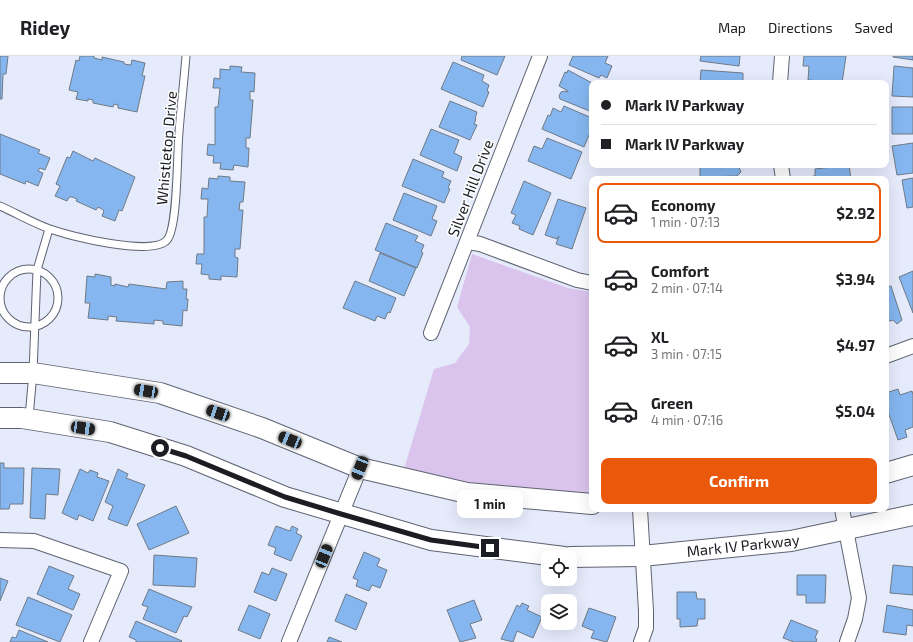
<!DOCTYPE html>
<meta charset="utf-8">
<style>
:root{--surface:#fff;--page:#f6f6f6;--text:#202124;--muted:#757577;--line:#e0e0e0;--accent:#ea580c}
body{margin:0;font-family:"Exo 2",sans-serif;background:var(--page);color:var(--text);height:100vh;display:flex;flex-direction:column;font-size:15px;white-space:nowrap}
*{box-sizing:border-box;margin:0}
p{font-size:13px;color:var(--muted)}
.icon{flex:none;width:22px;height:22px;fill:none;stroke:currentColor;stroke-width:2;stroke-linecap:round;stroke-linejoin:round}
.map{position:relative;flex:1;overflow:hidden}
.sheet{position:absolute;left:589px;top:120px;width:300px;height:336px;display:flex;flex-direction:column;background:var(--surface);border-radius:8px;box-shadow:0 4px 16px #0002}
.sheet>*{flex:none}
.banner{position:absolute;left:589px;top:24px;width:300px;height:88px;border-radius:8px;box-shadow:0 4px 16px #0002;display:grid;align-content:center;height:88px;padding:0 12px;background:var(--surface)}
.buttons{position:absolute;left:541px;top:494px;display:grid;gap:8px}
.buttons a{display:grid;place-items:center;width:36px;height:36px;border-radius:8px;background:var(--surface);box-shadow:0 4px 16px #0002;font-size:20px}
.end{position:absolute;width:18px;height:18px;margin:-9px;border:5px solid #1b1d22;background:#fff;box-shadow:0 0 0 2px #fff}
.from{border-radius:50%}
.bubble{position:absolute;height:28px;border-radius:8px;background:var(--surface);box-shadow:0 4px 16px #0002;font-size:13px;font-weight:700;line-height:28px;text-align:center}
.car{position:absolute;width:12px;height:24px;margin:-12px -6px;border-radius:5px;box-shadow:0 0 3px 1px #0007;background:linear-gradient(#222 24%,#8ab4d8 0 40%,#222 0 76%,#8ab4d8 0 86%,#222 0)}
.banner b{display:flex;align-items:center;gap:14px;height:38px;font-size:15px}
.banner b+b{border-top:1px solid var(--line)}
.banner i{width:10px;height:10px;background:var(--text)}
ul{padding:7px 0 0;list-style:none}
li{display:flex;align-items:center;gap:12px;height:60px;margin:0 8px 6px;padding:0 4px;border:2px solid transparent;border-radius:8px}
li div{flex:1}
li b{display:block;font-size:15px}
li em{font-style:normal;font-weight:700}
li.on{border-color:var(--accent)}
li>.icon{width:36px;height:36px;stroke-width:1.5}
.action{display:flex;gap:8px;margin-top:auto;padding:8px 12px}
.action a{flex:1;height:46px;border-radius:8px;background:var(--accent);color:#fff;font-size:16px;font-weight:700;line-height:46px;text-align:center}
header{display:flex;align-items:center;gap:24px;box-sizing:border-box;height:56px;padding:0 20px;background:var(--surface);border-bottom:1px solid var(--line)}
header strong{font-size:19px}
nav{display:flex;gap:22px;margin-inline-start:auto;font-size:14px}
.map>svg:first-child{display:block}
.green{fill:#dac4ed}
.building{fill:#85b6ef;stroke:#6f7a86}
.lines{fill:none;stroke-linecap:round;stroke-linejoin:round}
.lane-casing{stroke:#5f6371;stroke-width:9}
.street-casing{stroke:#5f6371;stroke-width:16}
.secondary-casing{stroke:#5f6371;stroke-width:22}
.lane{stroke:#fff;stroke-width:7}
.street{stroke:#fff;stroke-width:14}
.secondary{stroke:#fff;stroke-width:20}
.route{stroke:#1b1d22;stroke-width:5}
.labels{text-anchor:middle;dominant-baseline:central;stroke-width:3;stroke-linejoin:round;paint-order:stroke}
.street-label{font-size:15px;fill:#1b1d22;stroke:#fff}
</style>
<header>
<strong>Ridey</strong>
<nav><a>Map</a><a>Directions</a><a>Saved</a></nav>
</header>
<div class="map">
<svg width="913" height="586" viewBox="0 0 913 586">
<rect width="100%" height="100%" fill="#e6ebfc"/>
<path class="green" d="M472,198L568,232L592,236V439L495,431L404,413L434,313L455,307L469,288L470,271L457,251Z"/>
<path class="building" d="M0,0H8L6,18H3L2,43H0Z
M80,0H94V2L102,4V1L124,6V8L131,9L132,4L145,7L142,20H145L137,56L118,52V49L114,48L113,51L93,47V44L88,43V45L76,43L78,36L69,34L76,4L79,5Z
M462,0H505L497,19L461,4Z
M573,0H608L605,7L612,10L607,22L601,19L599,22L569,9Z
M701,0H740L739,10L700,5Z
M804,0H846L842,27L808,24L809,10H803Z
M893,0H913V4L893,1Z
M453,6L484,19L482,25L489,29L487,35L489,36L483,51L441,33Z
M230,10L242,11L241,16L255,17L254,36L250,35V44H253L250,82H246V92H249L248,111L234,109L233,114L220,113L221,107H213L214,100L207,99L208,88L215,89V51H218L220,32H213L214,22L220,23V13L230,14Z
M894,10L913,12V41L892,40Z
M568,14L592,27V56L560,43L559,40L561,36L564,35L568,36V35L559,30L565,16L567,17Z
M701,14L743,17V27H700Z
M450,45L477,56L475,63H476L474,68L477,69L470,84L439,71Z
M564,50L592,62V72L584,91L542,73L548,59L550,60L553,52L561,56Z
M892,51H913V78H892Z
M431,73L459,84L454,97L462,101L457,115L420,99Z
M0,78L40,94L38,97L50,102L45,114L40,112L38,115L43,117L38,130L26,125L25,128L0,118Z
M547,82L582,96L571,123L528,105L534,90L542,93Z
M913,87V117L897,119L892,90Z
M73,95L93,105L95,102L135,121L122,155L119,154L115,165L102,160L104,155L102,153L98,151L96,154L76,145L77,143L72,141H69L67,145L55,140L60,130L56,128L67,101L70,102Z
M413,103L444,116L442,121L451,125L448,132L450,133L444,147L402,130Z
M700,109H738L741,116L737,120L700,121Z
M849,109L851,123H807V121L815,120V113Z
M218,120L230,121V125L245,126L243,146H240L239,154H243L240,193H235V201L238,202L237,221L221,220V224L209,223V219L201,218L202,208H196L197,198H204V161H207L208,143H201L202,132L208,133L209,122L218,123Z
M913,122V151L907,152L902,124Z
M524,125L551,137L533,179L519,173L520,170L512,167L516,159L511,157Z
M404,137L437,150L432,163L437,165L431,180L393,164Z
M558,143L586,152L572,193L556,188L559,180L557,183L545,179Z
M386,167L418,180L415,185L424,189L421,196L423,197L417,212L375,194Z
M380,197L416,212L404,240L369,225Z
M913,215V257L899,221Z
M95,218L111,221V229L115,230V228L128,231L129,228L166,233L167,226L183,225V233H187L186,243H188L187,255L183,254L182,270L163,268V265L154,264V268L116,265L117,261L108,260V264L88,262L90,247H85L87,220L95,221Z
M355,225L396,242L390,257L388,256L385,263L377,260L375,265L343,252Z
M891,230L902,264L897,268L893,264L886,266V231Z
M898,333L900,339L912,335L913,339V371L905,374L907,381L898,384L886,350V337Z
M0,407H4V412H24L23,448H10L9,453H0Z
M32,412L60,413L58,439L46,438L45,463L30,462Z
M80,413L88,417L90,414L98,417L97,421L109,425L93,465L79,459L77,464L62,457Z
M118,413L128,418L126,422L145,429L127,470L108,463L113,450L105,446Z
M176,450L189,477L149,494L137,468Z
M276,470L290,475L292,470L298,473L296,477L302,480L291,505L274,498L276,492L268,489Z
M364,496L380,503L377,510L387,514L380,532L372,529L369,535L356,530L358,524L353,522Z
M154,499L197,502L195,531L153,529Z
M893,509L913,511V539L890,537Z
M49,510L74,520L68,533L80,538L73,554L37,538Z
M272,512L287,518L276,545L254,536L262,516L269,519Z
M797,519H826L825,547H806V539H797Z
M0,522L8,525L0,545Z
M149,533L192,551L187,561L184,560L176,577L143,563L148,551L142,549Z
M677,536H696L697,543H705V563H698L697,570L680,571V563H677Z
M346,538L367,547L356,574L335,565Z
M28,541L72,559L60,586L16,569Z
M474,544L482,564L470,568L476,582L460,586L447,554Z
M522,547L529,550L527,554L542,561L533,582L517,575L513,586L501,583L517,549L520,551Z
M249,549L270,558L260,583L238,574Z
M887,549L913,554V570L907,569L906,579L883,576Z
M589,552L616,561L607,586L591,582L594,575L582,570Z
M791,564L818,575L815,582L817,583L816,586H794L783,582Z
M136,565L182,585L181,586H136V584L129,581Z
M19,574L48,586H10L12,581L16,582Z
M329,581L342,586H327Z"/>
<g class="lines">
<g class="lane-casing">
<path id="lane" d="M0,150C16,157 33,167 50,173C69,180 153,201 167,184C178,172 177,96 179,76C181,50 184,25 186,0
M0 242a29 29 0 1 1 58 0a29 29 0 1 1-58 0Z
M29,361L33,317L37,214L49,173"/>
</g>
<g class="street-casing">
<path id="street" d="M780,27L782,0
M781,109L783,123
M468,186L480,188L577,224L592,227
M431,277L540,0
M886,300L913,290
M640,453L646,555V572L641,586
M842,453L859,542L855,563L847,586
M0,484L34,485L121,515L91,586
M289,586L360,412"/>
</g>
<g class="secondary-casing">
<path id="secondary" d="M0,317H33L160,337L262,372L360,412L467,437L592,448
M0,362H22L110,376L186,400L285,441L431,484L564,501
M886,417L913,409
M570,501L642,500L791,485L913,459"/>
</g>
<use href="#lane" class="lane"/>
<use href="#street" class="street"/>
<use href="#secondary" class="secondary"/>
</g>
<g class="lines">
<path class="route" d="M160,392L186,400L285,441L341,458L431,484L490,492"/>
</g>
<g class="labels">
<g class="street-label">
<text transform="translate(166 92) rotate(-85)">Whistletop Drive</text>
<text transform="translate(470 132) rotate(-69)">Silver Hill Drive</text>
<text transform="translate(743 489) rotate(-6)">Mark IV Parkway</text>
</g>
</g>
</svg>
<div class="buttons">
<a><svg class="icon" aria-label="locate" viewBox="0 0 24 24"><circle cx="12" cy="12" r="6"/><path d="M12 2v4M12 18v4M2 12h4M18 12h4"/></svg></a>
<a><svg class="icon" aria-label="layers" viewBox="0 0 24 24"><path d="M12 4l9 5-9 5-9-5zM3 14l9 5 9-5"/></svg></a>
</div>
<i class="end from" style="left:160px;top:392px"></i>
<i class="end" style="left:490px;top:492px"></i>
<div class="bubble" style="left:457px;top:434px;width:66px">1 min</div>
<i class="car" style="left:146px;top:335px;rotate:279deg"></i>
<i class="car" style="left:218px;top:357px;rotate:289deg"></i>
<i class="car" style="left:83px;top:372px;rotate:98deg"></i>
<i class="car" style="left:290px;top:384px;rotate:292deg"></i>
<i class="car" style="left:360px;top:412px;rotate:202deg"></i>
<i class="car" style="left:324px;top:500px;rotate:22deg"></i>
<div class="banner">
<b><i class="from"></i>Mark IV Parkway</b>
<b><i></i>Mark IV Parkway</b>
</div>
<section class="sheet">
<ul>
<li class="on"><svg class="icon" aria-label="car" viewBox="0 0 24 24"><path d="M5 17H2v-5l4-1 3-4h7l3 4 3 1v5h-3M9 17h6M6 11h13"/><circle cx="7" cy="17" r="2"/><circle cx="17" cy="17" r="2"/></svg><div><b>Economy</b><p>1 min · 07:13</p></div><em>$2.92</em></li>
<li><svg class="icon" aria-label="car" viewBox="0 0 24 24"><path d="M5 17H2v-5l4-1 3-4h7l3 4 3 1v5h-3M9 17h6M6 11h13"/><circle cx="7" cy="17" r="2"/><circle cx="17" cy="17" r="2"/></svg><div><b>Comfort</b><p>2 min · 07:14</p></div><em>$3.94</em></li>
<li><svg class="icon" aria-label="car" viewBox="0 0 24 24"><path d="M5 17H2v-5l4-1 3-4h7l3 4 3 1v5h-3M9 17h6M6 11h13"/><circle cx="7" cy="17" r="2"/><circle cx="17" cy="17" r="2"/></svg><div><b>XL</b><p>3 min · 07:15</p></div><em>$4.97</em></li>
<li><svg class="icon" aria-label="car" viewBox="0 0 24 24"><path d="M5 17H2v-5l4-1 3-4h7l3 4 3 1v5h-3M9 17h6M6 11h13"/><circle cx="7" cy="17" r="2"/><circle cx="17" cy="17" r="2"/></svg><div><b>Green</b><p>4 min · 07:16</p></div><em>$5.04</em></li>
</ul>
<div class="action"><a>Confirm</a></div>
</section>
</div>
